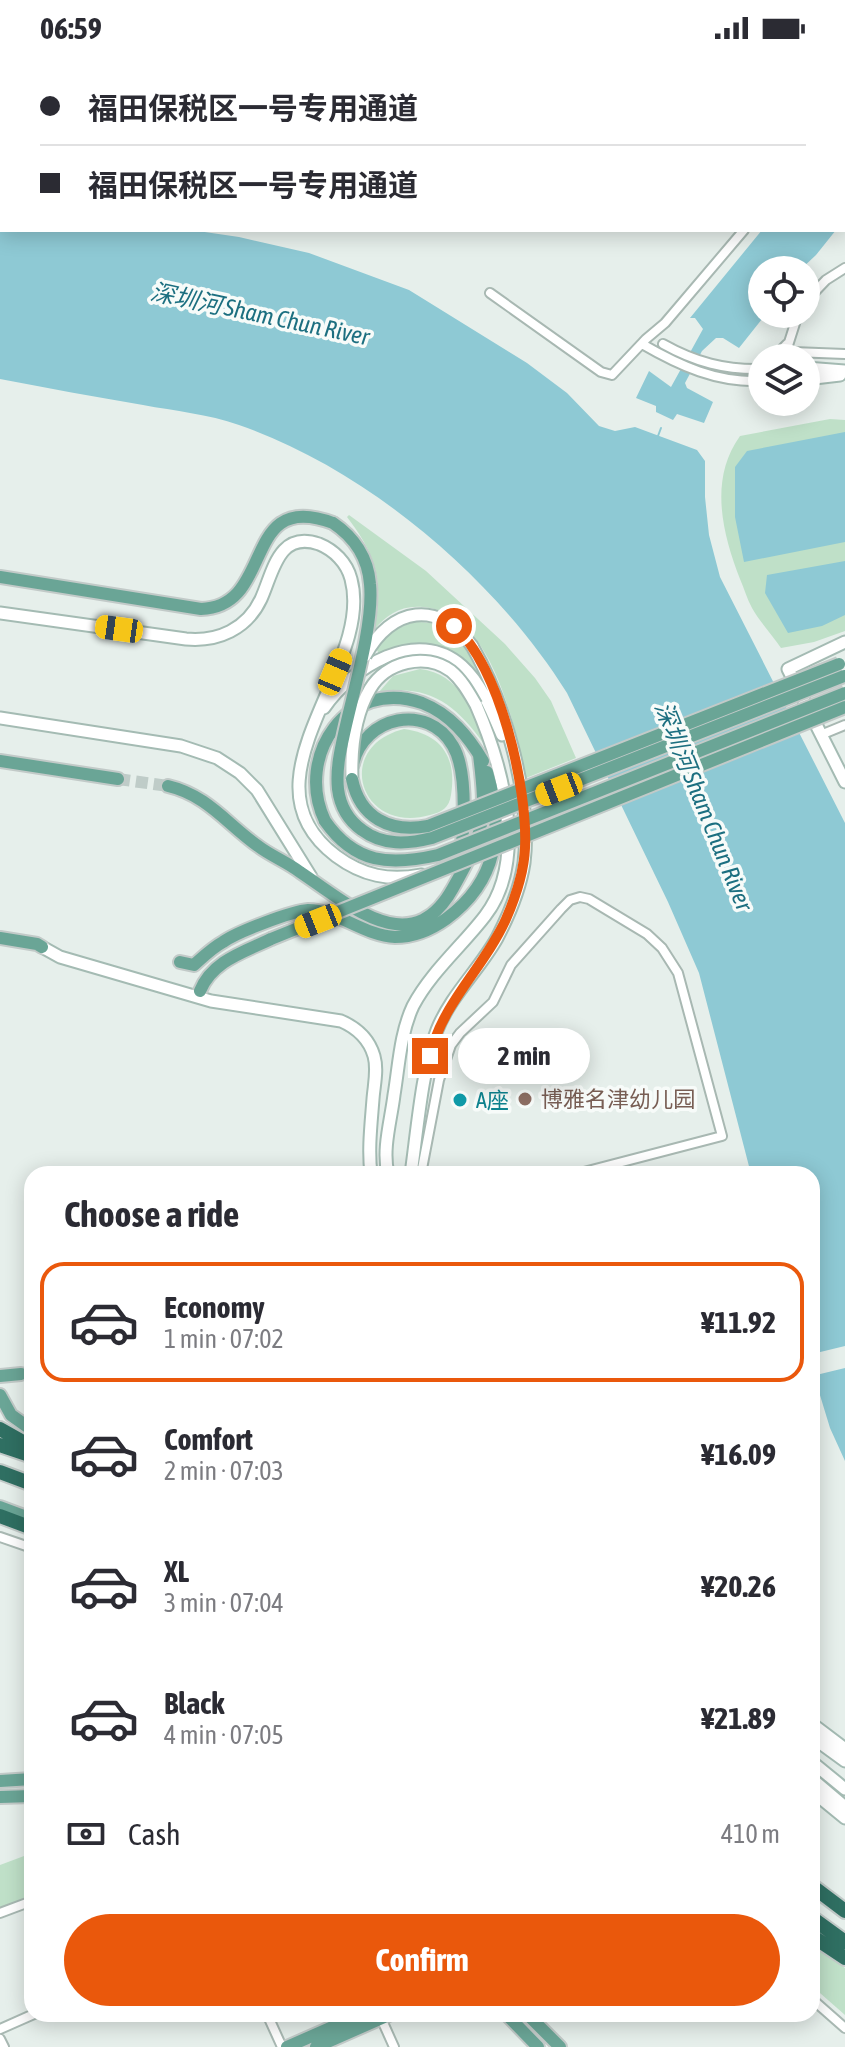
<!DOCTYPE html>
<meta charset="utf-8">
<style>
:root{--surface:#fff;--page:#f2f2f3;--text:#2b2b33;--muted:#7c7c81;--line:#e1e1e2;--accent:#ea580c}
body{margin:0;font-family:"Asap Condensed","Noto Sans SC",sans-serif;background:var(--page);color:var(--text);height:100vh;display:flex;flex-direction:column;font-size:30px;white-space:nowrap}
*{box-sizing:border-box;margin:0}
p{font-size:26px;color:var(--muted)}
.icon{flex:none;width:44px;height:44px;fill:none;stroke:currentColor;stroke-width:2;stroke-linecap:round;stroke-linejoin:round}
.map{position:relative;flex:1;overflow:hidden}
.side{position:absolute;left:24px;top:1110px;width:796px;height:856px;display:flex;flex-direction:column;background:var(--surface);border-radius:24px;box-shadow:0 4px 20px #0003}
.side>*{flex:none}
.banner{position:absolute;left:0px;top:0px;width:846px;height:176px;box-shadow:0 4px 20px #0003;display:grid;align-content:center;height:176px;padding:0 40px;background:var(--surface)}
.tools{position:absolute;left:748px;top:200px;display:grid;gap:16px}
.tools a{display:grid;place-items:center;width:72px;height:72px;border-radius:50%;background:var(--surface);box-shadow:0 4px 20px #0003;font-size:40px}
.end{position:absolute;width:36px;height:36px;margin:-18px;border:10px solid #ea580c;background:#fff;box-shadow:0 0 0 4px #fff}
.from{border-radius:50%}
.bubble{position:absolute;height:56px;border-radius:28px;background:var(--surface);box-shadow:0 4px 20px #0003;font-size:26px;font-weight:700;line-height:56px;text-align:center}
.car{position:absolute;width:24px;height:48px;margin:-24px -12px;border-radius:10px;box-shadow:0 0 6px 2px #0007;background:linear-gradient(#f5c518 24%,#345 0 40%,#f5c518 0 76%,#345 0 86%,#f5c518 0)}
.banner b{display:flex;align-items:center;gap:28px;height:76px;font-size:30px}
.banner b+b{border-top:2px solid var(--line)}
.banner i{width:20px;height:20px;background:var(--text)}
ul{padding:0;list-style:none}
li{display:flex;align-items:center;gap:24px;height:120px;margin:0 16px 12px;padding:0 24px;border:4px solid transparent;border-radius:24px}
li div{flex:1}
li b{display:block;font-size:30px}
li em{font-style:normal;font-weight:700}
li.current{border-color:var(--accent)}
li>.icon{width:72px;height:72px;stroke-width:1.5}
h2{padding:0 40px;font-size:36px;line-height:96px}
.pay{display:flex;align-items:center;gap:20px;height:88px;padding:0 40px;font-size:30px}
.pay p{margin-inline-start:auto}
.primary-button{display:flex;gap:16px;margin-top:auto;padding:16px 40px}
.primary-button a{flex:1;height:92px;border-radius:48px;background:var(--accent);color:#fff;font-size:32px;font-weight:700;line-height:92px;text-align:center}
.status{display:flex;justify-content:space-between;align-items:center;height:56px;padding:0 40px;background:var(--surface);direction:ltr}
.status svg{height:22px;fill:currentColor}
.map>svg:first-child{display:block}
.green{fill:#bfe0c8}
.water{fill:#8ec9d4}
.pier{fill:#e6efeb}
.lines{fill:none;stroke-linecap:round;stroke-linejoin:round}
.stream{stroke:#8ec9d4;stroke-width:2}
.primary-tunnel{stroke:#bfccc8;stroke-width:12;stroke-dasharray:12 6;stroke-linecap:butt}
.street-casing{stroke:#a8b8b2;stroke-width:12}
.secondary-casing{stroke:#a4bbb3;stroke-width:15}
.primary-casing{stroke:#c2cac8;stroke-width:16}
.highway-casing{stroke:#c2cac8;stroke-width:18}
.street{stroke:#fff;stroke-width:8}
.secondary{stroke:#fff;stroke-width:11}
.primary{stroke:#6aa596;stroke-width:12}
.highway{stroke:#2f6f62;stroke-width:14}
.secondary-bridge-casing{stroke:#a4bbb3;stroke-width:15;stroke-linecap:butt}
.primary-bridge-casing{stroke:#c2cac8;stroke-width:16;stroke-linecap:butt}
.secondary-bridge{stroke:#fff;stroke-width:11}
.primary-bridge{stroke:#6aa596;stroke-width:12}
.route{stroke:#ea580c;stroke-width:10}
.education-dot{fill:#8d6e63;stroke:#f7fbf9;stroke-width:3}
.culture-dot{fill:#0f9aa8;stroke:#f7fbf9;stroke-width:3}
.labels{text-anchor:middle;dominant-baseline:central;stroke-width:7;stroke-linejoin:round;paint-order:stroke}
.education-label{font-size:22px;fill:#785e54;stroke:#f7fbf9;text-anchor:start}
.culture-label{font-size:22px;fill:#0d838f;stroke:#f7fbf9;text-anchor:start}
.water-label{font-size:24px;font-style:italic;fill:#1c6f80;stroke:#f7fbf9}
</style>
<div class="status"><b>06:59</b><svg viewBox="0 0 49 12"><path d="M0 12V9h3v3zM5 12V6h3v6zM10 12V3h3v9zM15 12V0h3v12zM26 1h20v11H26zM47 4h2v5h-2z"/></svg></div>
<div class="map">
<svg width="845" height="1991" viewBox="0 0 845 1991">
<rect width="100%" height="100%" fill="#e6efeb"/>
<path class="green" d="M830,363L845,364V575L814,586L781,592C772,579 760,566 752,552C747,543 744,532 740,523C722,477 709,423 740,380Z
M349,459L426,515L505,588L535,622L551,645L576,702L526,722C514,668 492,556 423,551C402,549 387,558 374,574C384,526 377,500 347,461Z
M414,566C449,564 466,588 478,618C448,585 419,581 379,598L377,594C385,579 398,571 414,566Z
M420,613C460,618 473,654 484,688C456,649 430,628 379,636L393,620Z
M404,673C442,678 457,702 451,739C449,752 442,756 430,759C360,779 332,691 404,673Z
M32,1797V1840L0,1852V1809Z
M812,1888L845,1912V1959L812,1930Z"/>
<path class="water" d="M0,147L2,174H191L239,181L309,197L409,234L527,307L567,337L599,370L615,375L635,371L697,394L705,405V441L709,479L720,521L845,767V1405L830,1372L812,1313V1118H751L699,917L668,846L567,637C495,522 368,414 239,369C208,358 175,355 143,349C95,341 48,332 0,323Z
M762,174H836L816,199L800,214H762V258H766L739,292L723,282H716L702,295L685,327L687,332L713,346L704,367L677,358L673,364L656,356V350L636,342L649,315L671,331L703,273L695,262H690Z
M845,376V486L744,506L735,461V411L747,395Z
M845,505V559L822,570L788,577L765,537L767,519Z"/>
<path class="pier" d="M845,1290V1312L812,1320V1298Z"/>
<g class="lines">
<path class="stream" d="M658,380L661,372"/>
<path class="primary-tunnel" d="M118,723L168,730"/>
<g class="street-casing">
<path id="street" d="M684,0L686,2
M490,237L601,316L612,319L646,283L665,267L744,174
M806,245L826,224L845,212
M642,288C680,310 717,327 762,325
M663,288C695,306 725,314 762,313
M793,296L845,298
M773,302L787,288
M784,302L798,258
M823,678L845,669
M421,1118L439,1024L451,989L460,977L493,946L511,909L561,853L570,844L580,841L589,843L647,878L662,892L678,917L722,1080L576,1118
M0,1481L32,1492
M0,1857L32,1845
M812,1943L845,1972
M267,1958L282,1991
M381,1962L394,1991
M0,1973L34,1958
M0,1983L4,1991"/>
</g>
<g class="secondary-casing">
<path id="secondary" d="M806,312L845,315
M806,323L840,319
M0,557L186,583C218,586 247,573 261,543C273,517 278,474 319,488C334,494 347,507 351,523C375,612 235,724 336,800C363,820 389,825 421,819
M845,586L788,613L845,726
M324,652C352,611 417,570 462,610C481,627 492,655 502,679
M0,662L181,690L217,702L240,717L257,734L311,821
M42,891L60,901L211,945L341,965C357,972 369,983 374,1000C378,1014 374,1029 373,1043C371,1069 368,1093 371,1118
M388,1118C382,1093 391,1064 394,1039C399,1009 400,978 413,950C431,916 462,890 485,860C529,803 502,709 476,649
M411,1118C417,1076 422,1012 437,974C451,939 479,914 497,882C509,859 520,833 524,807C532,741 505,647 472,590
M812,1668L845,1693
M812,1681L845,1705
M812,1706L845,1733
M812,1723L845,1751
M812,1735L845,1762"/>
</g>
<g class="primary-casing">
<path id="primary" d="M0,521L201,553C276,551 240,432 333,467
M0,705L118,723
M353,708C364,660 428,646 453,690C469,717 464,784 458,814
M168,730C207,739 227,768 258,790C271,800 287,806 300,816C348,848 412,907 453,832C485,775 487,763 479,699
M325,765C294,700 348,621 422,647C450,658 468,680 483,705
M0,882L37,888L42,891
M180,906L194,909C203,901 212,892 223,886C237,876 292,855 308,854C337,854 365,880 395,881C414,881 432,873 446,863C498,825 504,774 487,716
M200,935C212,905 244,896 271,883
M0,1320L21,1318
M0,1339L11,1359L32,1374
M0,1451L32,1463
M0,1725L32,1723
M0,1741L32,1740
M506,1958L538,1991
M527,1958L560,1991
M287,1991L362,1958
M316,1991L391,1958"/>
</g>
<g class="highway-casing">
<path id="highway" d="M0,1373L32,1391
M0,1389L32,1400
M0,1416L32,1428
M0,1460L32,1472
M812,1830L845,1855
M812,1862L845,1886
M812,1880L845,1902"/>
</g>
<use href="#street" class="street"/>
<use href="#secondary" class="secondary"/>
<use href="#primary" class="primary"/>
<use href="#highway" class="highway"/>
<g class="secondary-bridge-casing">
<path id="secondary-bridge" d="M365,600C391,551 439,543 472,590
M352,723C351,693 355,659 370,633C386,606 425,596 451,615C462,624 469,637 476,649"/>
</g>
<g class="primary-bridge-casing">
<path id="primary-bridge" d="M333,467C354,481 368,502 370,528C374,568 353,636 344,678C340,696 336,714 338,733C340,749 348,764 362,774C383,790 408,788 432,782L844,620
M352,723C360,762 390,777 428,770L839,608
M325,765C355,808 390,810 438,799L845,637
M271,883L845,651"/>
</g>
<use href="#secondary-bridge" class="secondary-bridge"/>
<use href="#primary-bridge" class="primary-bridge"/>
</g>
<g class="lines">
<path class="route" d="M430,1000C442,947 484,912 506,863C516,840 524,817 525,792C528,733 500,610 454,570"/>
</g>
<circle class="education-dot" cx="525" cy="1043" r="8"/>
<circle class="culture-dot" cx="460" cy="1044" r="8"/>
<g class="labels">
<g class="education-label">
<text x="541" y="1043">博雅名津幼儿园</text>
</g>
<g class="culture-label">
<text x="476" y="1044">A座</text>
</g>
<g class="water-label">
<text transform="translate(260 258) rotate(12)">深圳河 Sham Chun River</text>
<text transform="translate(704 750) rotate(68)">深圳河 Sham Chun River</text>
</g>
</g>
</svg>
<div class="tools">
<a><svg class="icon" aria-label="locate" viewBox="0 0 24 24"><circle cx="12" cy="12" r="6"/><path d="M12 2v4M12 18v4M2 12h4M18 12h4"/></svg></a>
<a><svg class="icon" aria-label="layers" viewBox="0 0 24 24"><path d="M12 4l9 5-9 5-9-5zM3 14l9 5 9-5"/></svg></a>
</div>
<i class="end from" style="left:454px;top:570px"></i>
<i class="end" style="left:430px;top:1000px"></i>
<div class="bubble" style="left:458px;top:972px;width:132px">2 min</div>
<i class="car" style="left:119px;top:573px;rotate:278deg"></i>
<i class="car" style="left:335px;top:616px;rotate:23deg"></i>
<i class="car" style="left:559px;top:733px;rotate:249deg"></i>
<i class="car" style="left:318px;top:865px;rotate:248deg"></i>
<div class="banner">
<b><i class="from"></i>福田保税区一号专用通道</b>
<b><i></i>福田保税区一号专用通道</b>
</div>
<section class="side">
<h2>Choose a ride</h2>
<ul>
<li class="current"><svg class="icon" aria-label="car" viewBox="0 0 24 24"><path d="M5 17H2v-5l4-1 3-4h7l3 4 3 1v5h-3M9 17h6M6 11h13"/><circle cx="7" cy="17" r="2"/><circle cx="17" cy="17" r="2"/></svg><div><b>Economy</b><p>1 min · 07:02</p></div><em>¥11.92</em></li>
<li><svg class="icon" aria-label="car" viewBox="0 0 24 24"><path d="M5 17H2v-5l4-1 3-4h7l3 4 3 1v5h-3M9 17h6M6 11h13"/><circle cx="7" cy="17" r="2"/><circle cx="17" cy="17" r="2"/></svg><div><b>Comfort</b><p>2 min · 07:03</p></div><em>¥16.09</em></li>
<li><svg class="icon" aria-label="car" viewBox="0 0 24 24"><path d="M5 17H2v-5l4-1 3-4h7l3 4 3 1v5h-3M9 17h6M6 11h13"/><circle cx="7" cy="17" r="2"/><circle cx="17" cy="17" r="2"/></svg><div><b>XL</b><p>3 min · 07:04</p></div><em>¥20.26</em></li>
<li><svg class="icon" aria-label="car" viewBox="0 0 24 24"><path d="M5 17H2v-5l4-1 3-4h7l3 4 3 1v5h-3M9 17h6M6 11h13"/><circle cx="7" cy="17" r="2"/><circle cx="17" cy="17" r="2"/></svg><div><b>Black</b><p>4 min · 07:05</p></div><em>¥21.89</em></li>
</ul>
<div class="pay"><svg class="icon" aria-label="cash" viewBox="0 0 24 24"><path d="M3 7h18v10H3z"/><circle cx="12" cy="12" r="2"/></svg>Cash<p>410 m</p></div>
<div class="primary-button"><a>Confirm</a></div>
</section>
</div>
